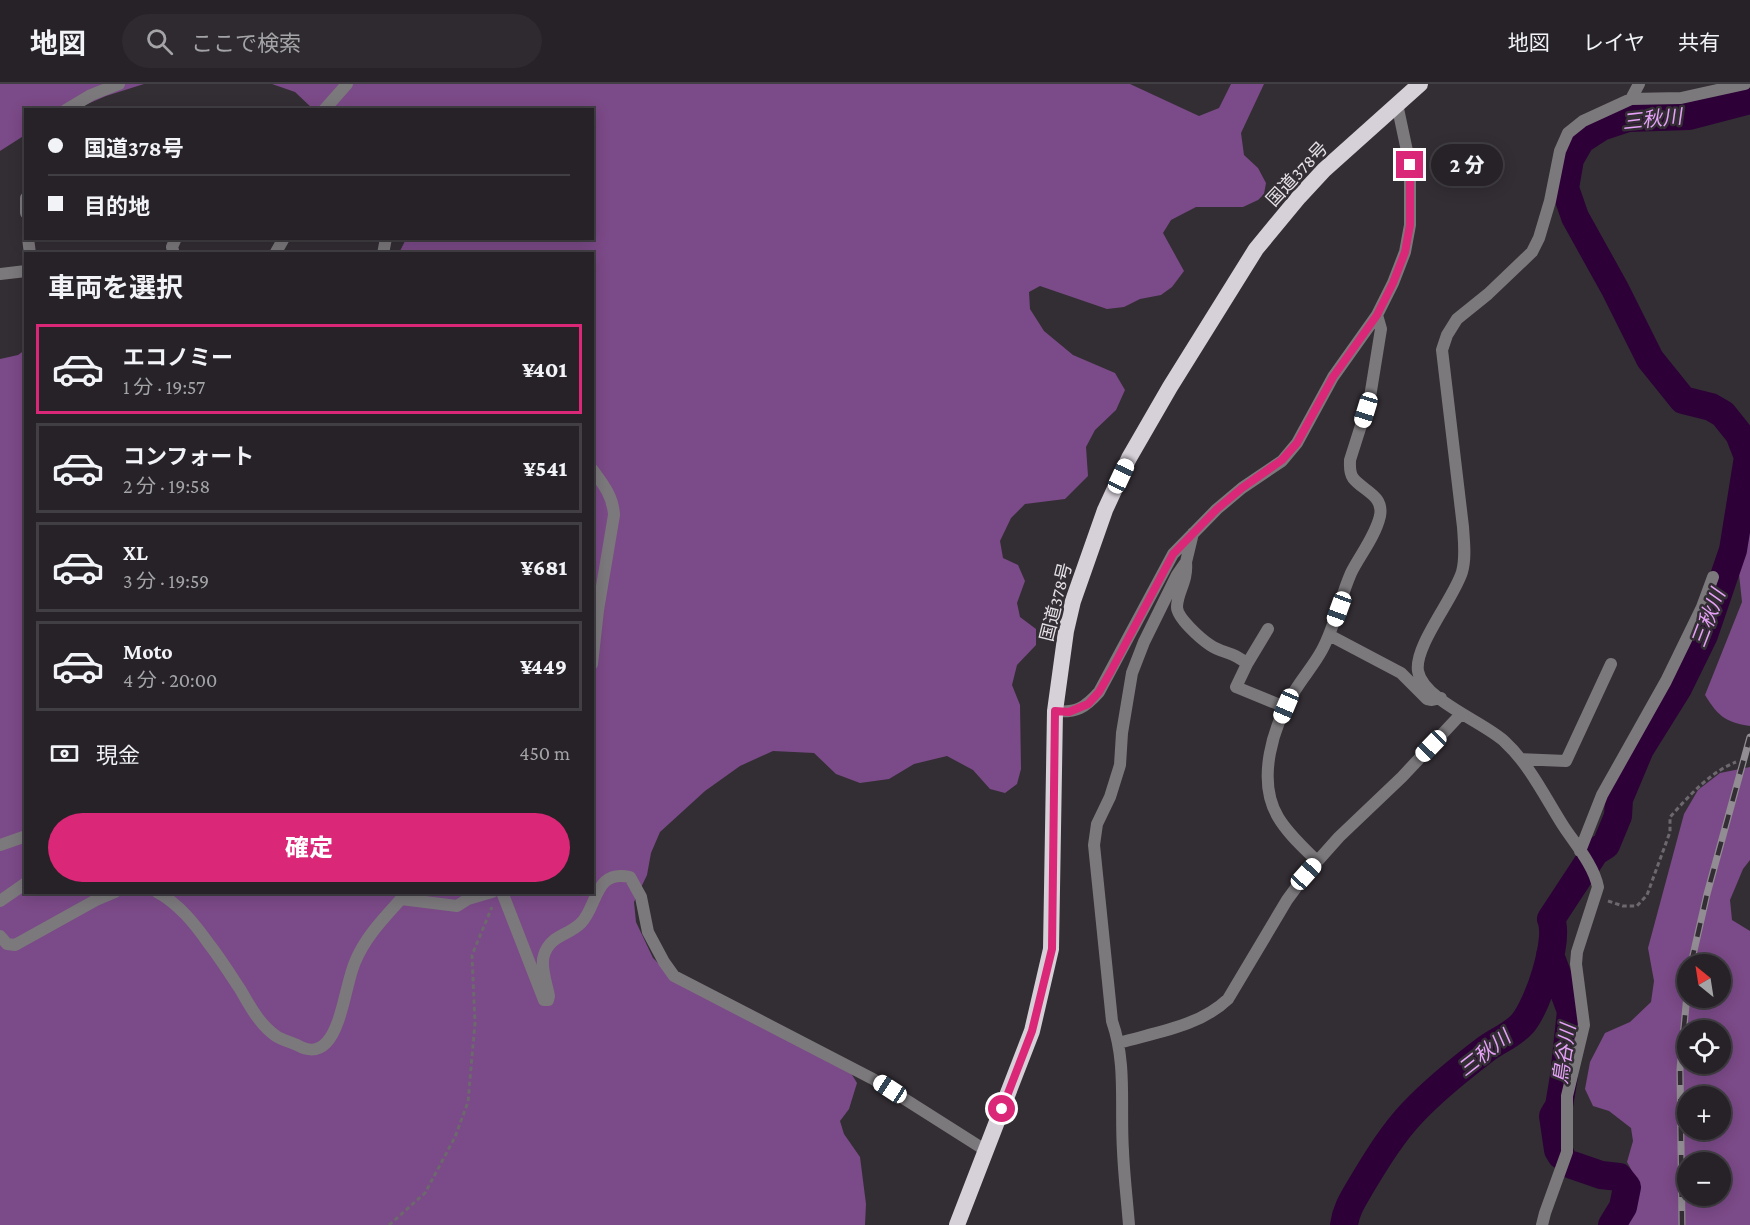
<!DOCTYPE html>
<html lang="ja">
<meta charset="utf-8">
<style>
:root{--surface:#262227;--page:#2e2a2f;--text:#f1f3f6;--muted:#a4a4a7;--line:#423f44;--accent:#db2777}
body{margin:0;font-family:"Crimson Pro","Noto Sans JP",serif;background:var(--page);color:var(--text);height:100vh;display:flex;flex-direction:column;font-size:22px;white-space:nowrap}
*{box-sizing:border-box;margin:0}
p{font-size:20px;color:var(--muted)}
.icon{flex:none;width:33px;height:33px;fill:none;stroke:currentColor;stroke-width:2;stroke-linecap:round;stroke-linejoin:round}
.map{position:relative;flex:1;overflow:hidden}
.details{position:absolute;left:24px;top:168px;width:570px;height:642px;display:flex;flex-direction:column;background:var(--surface);border-radius:0px;box-shadow:0 3px 15px #0003,0 0 0 2px var(--line)}
.details>*{flex:none}
.top-card{position:absolute;left:24px;top:24px;width:570px;height:132px;border-radius:0px;box-shadow:0 3px 15px #0003,0 0 0 2px var(--line);display:grid;align-content:center;height:132px;padding:0 24px;background:var(--surface)}
.needle{width:39px;rotate:330deg}
.tools{position:absolute;left:1677px;top:870px;display:grid;gap:12px}
.tools a{display:grid;place-items:center;width:54px;height:54px;border-radius:50%;background:var(--surface);box-shadow:0 3px 15px #0003,0 0 0 2px var(--line);font-size:30px}
.end{position:absolute;width:27px;height:27px;margin:-14px;border:8px solid #db2777;background:#fff;box-shadow:0 0 0 3px #fff}
.from{border-radius:50%}
.bubble{position:absolute;height:42px;border-radius:21px;background:var(--surface);box-shadow:0 3px 15px #0003,0 0 0 2px var(--line);font-size:20px;font-weight:800;line-height:42px;text-align:center}
.car{position:absolute;width:18px;height:36px;margin:-18px -9px;border-radius:8px;box-shadow:0 0 4px 2px #0007;background:linear-gradient(#fff 24%,#345 0 40%,#fff 0 76%,#345 0 86%,#fff 0)}
.top-card b{display:flex;align-items:center;gap:21px;height:57px;font-size:22px}
.top-card b+b{border-top:2px solid var(--line)}
.top-card i{width:15px;height:15px;background:var(--text)}
ul{padding:0;list-style:none}
li{display:flex;align-items:center;gap:18px;height:90px;margin:0 12px 9px;padding:0 12px;border:3px solid var(--line);border-radius:0px}
li div{flex:1}
li b{display:block;font-size:22px}
li em{font-style:normal;font-weight:800}
li.selected{border-color:var(--accent)}
li>.icon{width:54px;height:54px;stroke-width:1.5}
h2{padding:0 24px;font-size:27px;line-height:72px}
.pay{display:flex;align-items:center;gap:15px;height:66px;padding:0 24px;font-size:22px}
.pay p{margin-inline-start:auto}
.primary-button{display:flex;gap:12px;margin-top:auto;padding:12px 24px}
.primary-button a{flex:1;height:69px;border-radius:36px;background:var(--accent);color:#fff;font-size:24px;font-weight:800;line-height:69px;text-align:center}
header{display:flex;align-items:center;gap:36px;box-sizing:border-box;height:84px;padding:0 30px;background:var(--surface);border-bottom:2px solid var(--line)}
header strong{font-size:28px}
nav{display:flex;gap:33px;margin-inline-start:auto;font-size:21px}
.search{width:420px;height:54px;background:var(--page);display:flex;align-items:center;gap:15px;box-sizing:border-box;padding:0 21px;border-radius:33px;color:var(--muted);font-size:22px}
.map>svg:first-child{display:block}
.forest{fill:#7b4a88;fill-rule:evenodd}
.lines{fill:none;stroke-linecap:round;stroke-linejoin:round}
.river{stroke:#2d0038;stroke-width:28}
.path{stroke:#6c686d;stroke-width:3;stroke-dasharray:4.5 3;stroke-linecap:butt}
.minor{stroke:#7c797c;stroke-width:12}
.trunk{stroke:#d6d0d8;stroke-width:16}
.rail-casing{stroke:#918d92;stroke-width:7}
.rail{stroke:#332e34;stroke-width:4.5;stroke-dasharray:14;stroke-linecap:butt}
.route{stroke:#db2777;stroke-width:8}
.labels{text-anchor:middle;dominant-baseline:central;stroke-width:5;stroke-linejoin:round;paint-order:stroke}
.street-label{font-size:18px;fill:#e4e1e5;stroke:#332e34}
.water-label{font-size:20px;font-style:italic;fill:#e6a1f8;stroke:#332e34}
</style>
<header>
<strong>地図</strong>
<div class="search"><svg class="icon" aria-label="search" viewBox="0 0 24 24"><circle cx="10" cy="10" r="6"/><path d="M15 15l6 6"/></svg>ここで検索</div>
<nav><a>地図</a><a>レイヤ</a><a>共有</a></nav>
</header>
<div class="map">
<svg width="1750" height="1141" viewBox="0 0 1750 1141">
<rect width="100%" height="100%" fill="#332e34"/>
<path class="forest" d="M0,0H144L106,12L76,25L26,26L25,51L0,67Z
M272,0H1130L1199,32L1219,24L1231,0H1264L1241,49L1244,71L1258,84L1266,99L1264,110L1258,116L1243,123H1196L1171,136L1163,149L1184,187L1172,203L1161,211L1140,215L1124,223L1107,225L1040,202L1029,208L1030,225L1044,247L1073,271L1115,289L1125,306L1116,326L1095,346L1086,363L1088,392L1065,415L1025,420L1011,434L1000,457L1003,474L1018,481L1025,497L1017,519L1020,533L1036,545V561L1017,581L1012,601L1020,621L1021,685L1017,700L1005,709L990,705L973,686L947,672L914,680L889,695L860,699L836,690L814,669L773,667L740,682L705,707L660,748L651,769L647,791L634,818L636,838L653,874L673,894L846,981L857,999L849,1025L840,1037L844,1050L860,1073L866,1120L865,1141H0V275L18,271L25,266L26,808H592V170L399,169L406,155L592,154V26L313,25L295,8Z
M1750,434V642C1725,638 1718,632 1705,611L1742,518L1739,490Z
M1750,683V776L1743,785L1730,816L1732,836L1750,847V1141H1625C1644,1118 1641,1102 1627,1078L1633,1057L1631,1044L1609,1027L1593,1022L1585,1005L1590,978L1605,949L1630,938L1651,918L1654,897L1648,864L1684,730L1698,706L1720,689ZM1720,880V914H1688V880ZM1720,946V980H1688V946ZM1720,1012V1046H1688V1012ZM1720,1078V1112H1688V1078Z"/>
<g class="lines">
<path class="river" d="M1550,871L1571,927L1564,992L1559,1022L1553,1032L1558,1066L1561,1071
M1572,1081L1601,1091L1619,1093L1627,1103L1623,1123L1612,1141
M1344,1141C1346,1125 1354,1114 1362,1100C1377,1075 1393,1049 1413,1028C1434,1006 1461,984 1486,965C1498,956 1513,951 1523,939C1538,921 1560,856 1551,835L1595,768L1606,761L1618,732L1619,715L1640,665L1678,604L1704,551L1733,466L1748,373L1739,350L1723,330L1711,323L1683,316L1650,275L1615,205L1575,133L1565,104L1570,75L1581,56L1601,43L1628,34L1689,32L1750,16"/>
<path class="path" d="M1608,817L1623,822H1637L1647,811L1670,748V733C1689,712 1710,688 1736,678
M389,1141L425,1109L455,1053L468,1018L475,939L472,871L492,823"/>
<path class="minor" d="M1631,15L1639,0
M66,26L91,11L119,0
M324,26L347,0
M26,114V129
M28,154L30,170
M174,170L172,163L176,154
M275,170L284,154
M383,170L386,154
M0,190L26,187
M592,385C603,400 613,412 614,431L598,526L592,580
M1186,478C1188,498 1177,508 1177,523C1177,534 1201,555 1210,561C1223,570 1233,567 1247,580
M1268,545L1247,580L1236,603L1285,623
M1329,551L1401,589L1427,615L1432,616L1441,614
M1055,627C1076,629 1085,624 1099,608L1173,470L1217,425L1242,404L1282,377L1297,359L1333,293L1377,231L1393,199L1405,168L1410,141V81L1397,20
M1521,675L1566,677L1611,580
M0,761L26,752
M1580,767L1602,711L1666,597L1702,523L1713,493
M1317,777C1303,763 1288,750 1278,733C1256,696 1273,642 1294,608C1303,593 1314,581 1322,566C1335,542 1340,514 1351,489C1360,471 1375,453 1380,432C1384,411 1363,407 1353,394C1349,388 1350,382 1350,376L1370,313L1381,245L1377,231
M157,808C179,820 195,840 209,860C220,874 230,890 240,905C250,922 259,940 276,952C282,956 290,958 297,961C308,967 317,968 326,959C342,943 346,899 355,878C365,853 384,834 401,815L457,822L468,815L492,808
M502,808L544,916H548L549,912C547,901 540,882 544,871C550,851 568,852 581,839C598,822 594,785 630,793L641,813L648,848L664,878L674,892L873,995L985,1066
M0,817L26,799
M0,852L7,860L15,861L96,816L115,808
M1119,959C1157,948 1200,942 1228,915L1287,816L1306,790L1339,753L1402,693L1461,630
M1129,1141C1127,1116 1124,1091 1123,1067C1120,1022 1127,980 1112,937L1094,761L1097,740L1110,713L1120,681L1122,649L1132,589L1144,558L1177,491L1186,478L1193,449
M1542,1141L1545,1129L1567,1068V1012L1584,941L1576,880L1577,868L1598,803C1594,782 1576,761 1564,743C1546,715 1530,681 1505,658C1486,639 1423,616 1418,587C1414,562 1454,514 1462,488C1466,474 1464,458 1463,443L1442,266L1447,251L1457,235L1488,210L1532,168L1539,154L1550,117L1560,67L1568,49L1583,37L1631,15L1681,14L1745,0"/>
<path class="trunk" d="M957,1141L1032,947L1051,865L1055,627L1066,547L1073,517L1105,426L1129,374L1170,303L1256,165L1299,113L1324,86L1420,0"/>
<g class="rail-casing">
<path id="rail" d="M1691,880L1707,810L1750,653
M1682,1141L1680,985L1688,900"/>
</g>
<use href="#rail" class="rail"/>
</g>
<g class="lines">
<path class="route" d="M1002,1025L1032,947L1052,865L1055,627L1069,628L1088,620L1099,608L1111,587L1173,470L1217,425L1242,404L1282,376L1297,359L1333,293L1377,231L1393,199L1405,168L1410,141V81"/>
</g>
<g class="labels">
<g class="street-label">
<text transform="translate(1297 90) rotate(-47)">国道378号</text>
<text transform="translate(1056 518) rotate(-76)">国道378号</text>
</g>
<g class="water-label">
<text transform="translate(1652 35) rotate(-6)">三秋川</text>
<text transform="translate(1708 534) rotate(-69)">三秋川</text>
<text transform="translate(1484 969) rotate(-38)">三秋川</text>
<text transform="translate(1564 970) rotate(-82)">鳥谷川</text>
</g>
</g>
</svg>
<div class="tools">
<a><svg class="needle" viewBox="-14 -14 28 28"><path d="M0-13l5 13h-10z" fill="#e53935"/><path d="M0 13l5-13h-10z" fill="#a4a4a7"/></svg></a>
<a><svg class="icon" aria-label="locate" viewBox="0 0 24 24"><circle cx="12" cy="12" r="6"/><path d="M12 2v4M12 18v4M2 12h4M18 12h4"/></svg></a>
<a>+</a>
<a>−</a>
</div>
<i class="end from" style="left:1002px;top:1025px"></i>
<i class="end" style="left:1410px;top:81px"></i>
<div class="bubble" style="left:1431px;top:60px;width:72px">2 分</div>
<i class="car" style="left:1366px;top:326px;rotate:197deg"></i>
<i class="car" style="left:1121px;top:392px;rotate:25deg"></i>
<i class="car" style="left:1339px;top:525px;rotate:200deg"></i>
<i class="car" style="left:1286px;top:622px;rotate:203deg"></i>
<i class="car" style="left:1431px;top:662px;rotate:224deg"></i>
<i class="car" style="left:1306px;top:790px;rotate:42deg"></i>
<i class="car" style="left:890px;top:1005px;rotate:303deg"></i>
<div class="top-card">
<b><i class="from"></i>国道378号</b>
<b><i></i>目的地</b>
</div>
<section class="details">
<h2>車両を選択</h2>
<ul>
<li class="selected"><svg class="icon" aria-label="car" viewBox="0 0 24 24"><path d="M5 17H2v-5l4-1 3-4h7l3 4 3 1v5h-3M9 17h6M6 11h13"/><circle cx="7" cy="17" r="2"/><circle cx="17" cy="17" r="2"/></svg><div><b>エコノミー</b><p>1 分 · 19:57</p></div><em>¥401</em></li>
<li><svg class="icon" aria-label="car" viewBox="0 0 24 24"><path d="M5 17H2v-5l4-1 3-4h7l3 4 3 1v5h-3M9 17h6M6 11h13"/><circle cx="7" cy="17" r="2"/><circle cx="17" cy="17" r="2"/></svg><div><b>コンフォート</b><p>2 分 · 19:58</p></div><em>¥541</em></li>
<li><svg class="icon" aria-label="car" viewBox="0 0 24 24"><path d="M5 17H2v-5l4-1 3-4h7l3 4 3 1v5h-3M9 17h6M6 11h13"/><circle cx="7" cy="17" r="2"/><circle cx="17" cy="17" r="2"/></svg><div><b>XL</b><p>3 分 · 19:59</p></div><em>¥681</em></li>
<li><svg class="icon" aria-label="car" viewBox="0 0 24 24"><path d="M5 17H2v-5l4-1 3-4h7l3 4 3 1v5h-3M9 17h6M6 11h13"/><circle cx="7" cy="17" r="2"/><circle cx="17" cy="17" r="2"/></svg><div><b>Moto</b><p>4 分 · 20:00</p></div><em>¥449</em></li>
</ul>
<div class="pay"><svg class="icon" aria-label="cash" viewBox="0 0 24 24"><path d="M3 7h18v10H3z"/><circle cx="12" cy="12" r="2"/></svg>現金<p>450 m</p></div>
<div class="primary-button"><a>確定</a></div>
</section>
</div>
